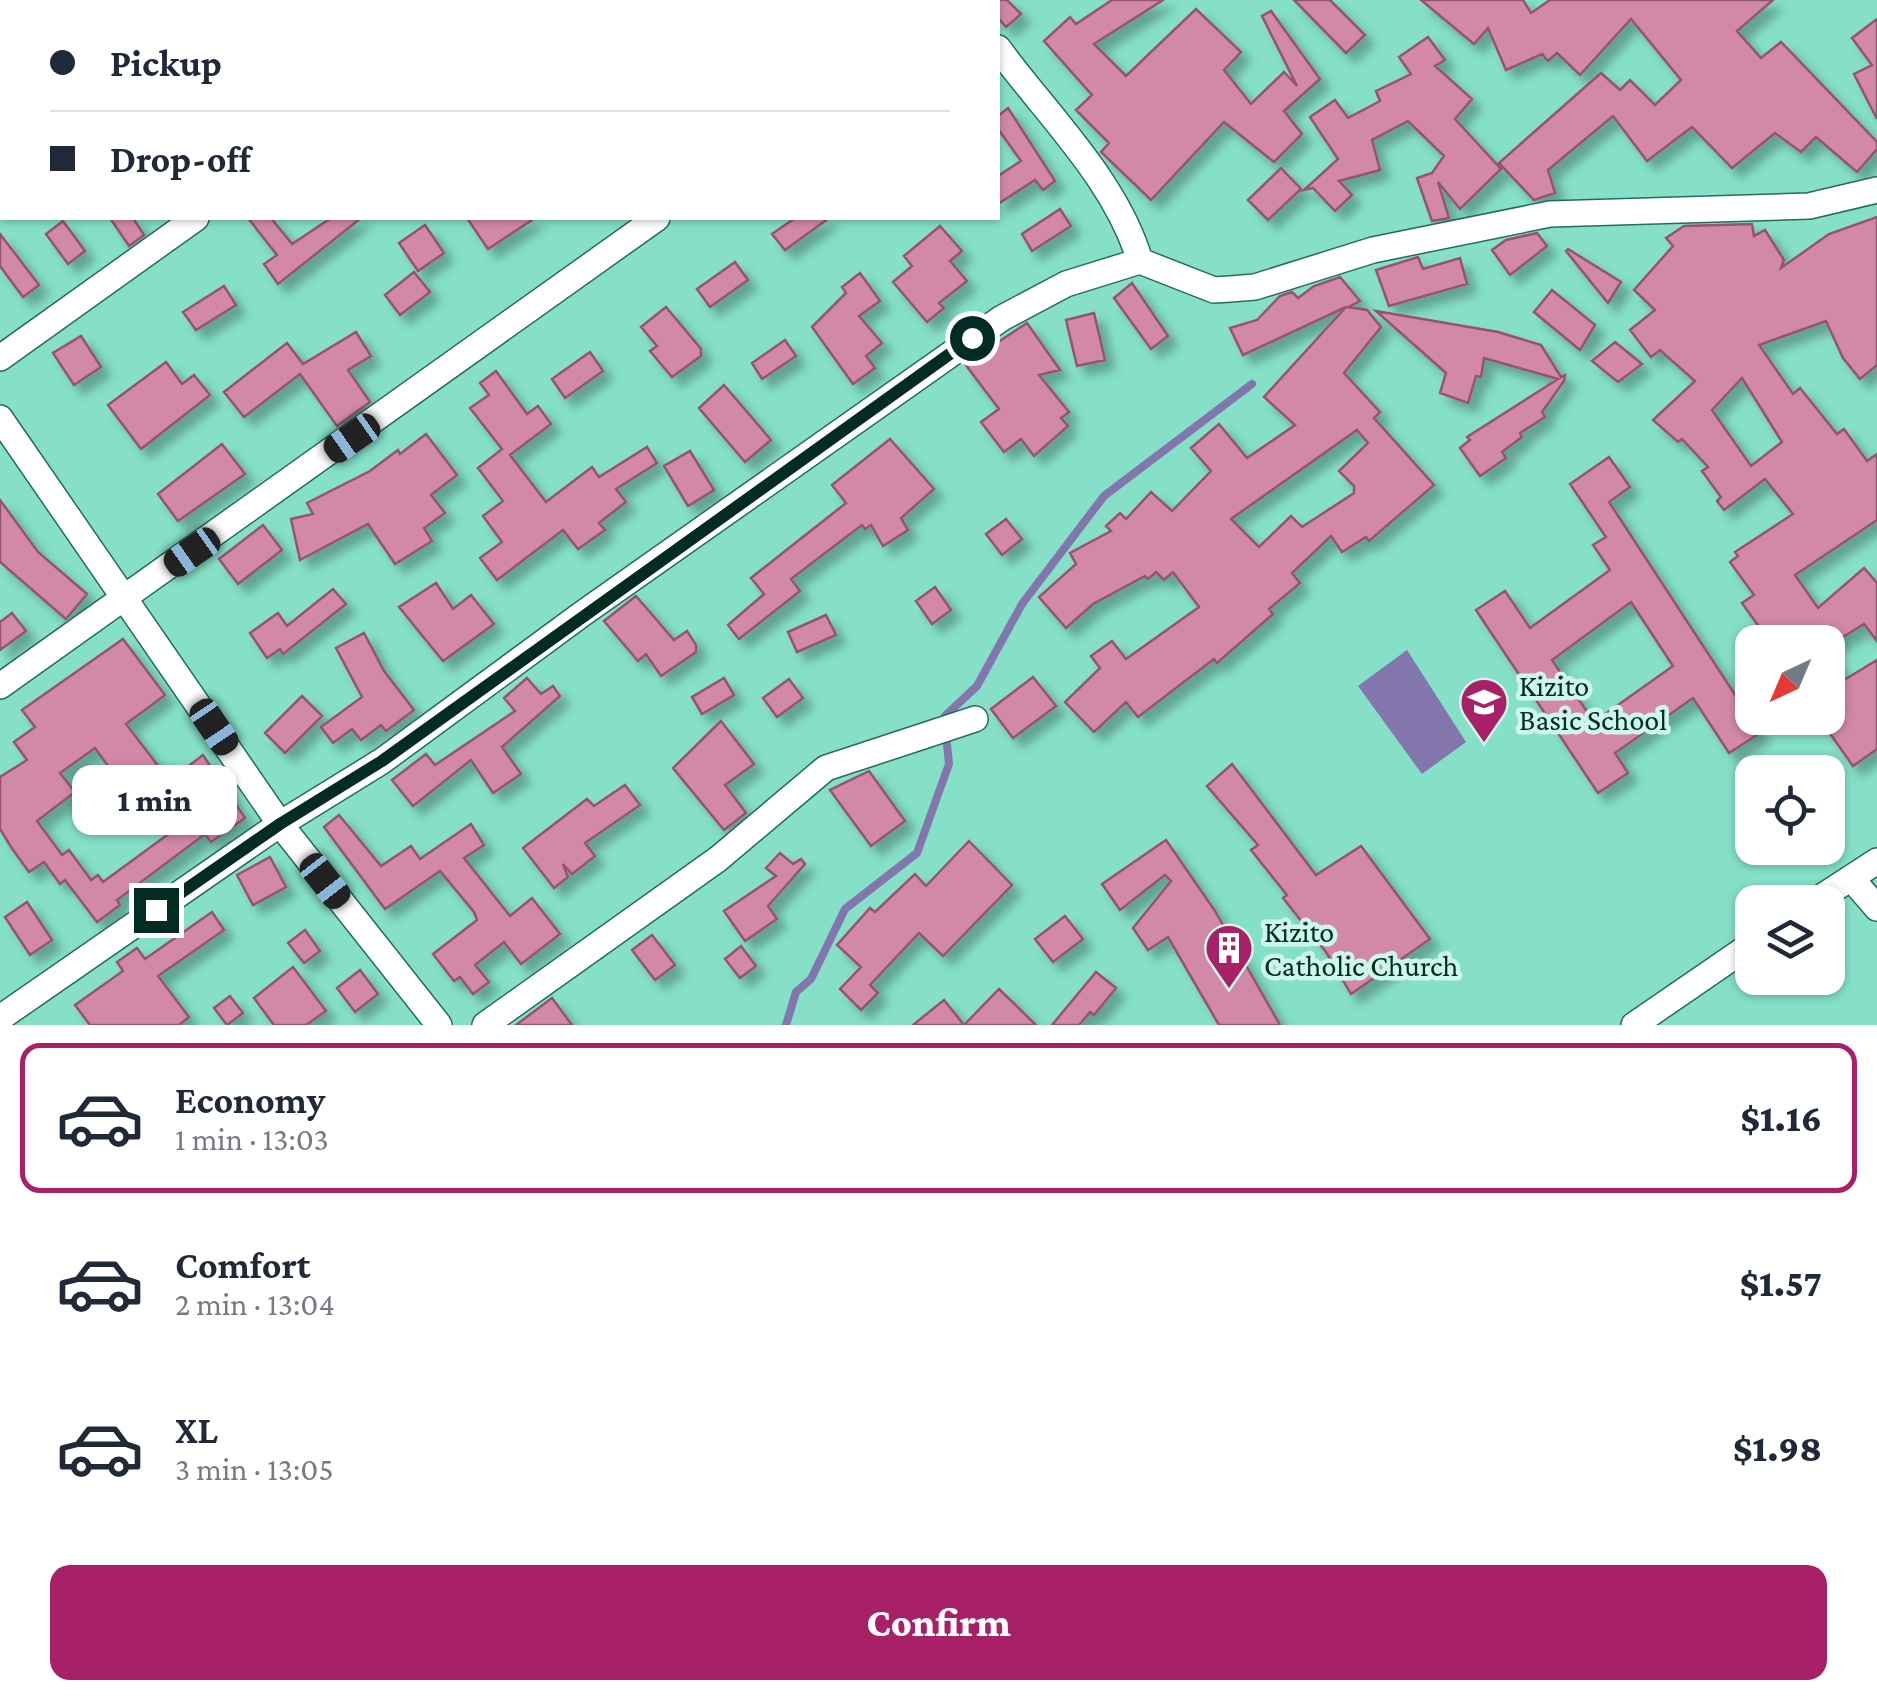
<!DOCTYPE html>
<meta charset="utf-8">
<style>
:root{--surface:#fff;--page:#f6f6f7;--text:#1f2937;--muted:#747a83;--line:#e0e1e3;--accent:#a82068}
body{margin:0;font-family:"Crimson Pro",serif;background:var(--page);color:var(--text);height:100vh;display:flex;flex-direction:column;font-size:38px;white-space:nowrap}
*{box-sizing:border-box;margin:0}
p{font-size:32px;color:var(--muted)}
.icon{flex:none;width:55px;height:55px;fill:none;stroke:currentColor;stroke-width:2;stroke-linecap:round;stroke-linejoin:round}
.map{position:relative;height:1025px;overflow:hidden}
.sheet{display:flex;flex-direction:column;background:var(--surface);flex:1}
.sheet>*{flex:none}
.guide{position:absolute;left:0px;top:0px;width:1000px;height:220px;box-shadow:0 2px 8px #0004;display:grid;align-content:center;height:220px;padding:0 50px;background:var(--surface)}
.needle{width:65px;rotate:224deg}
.controls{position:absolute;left:1735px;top:625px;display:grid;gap:20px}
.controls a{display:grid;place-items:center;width:110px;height:110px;border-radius:20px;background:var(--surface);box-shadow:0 2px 8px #0004;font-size:50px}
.end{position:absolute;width:45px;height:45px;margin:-22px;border:12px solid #022b22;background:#fff;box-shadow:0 0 0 5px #fff}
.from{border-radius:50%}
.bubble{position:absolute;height:70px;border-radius:20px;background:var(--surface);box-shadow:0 2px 8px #0004;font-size:32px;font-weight:800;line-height:70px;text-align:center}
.car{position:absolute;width:30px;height:60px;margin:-30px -15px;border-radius:12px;box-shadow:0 0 8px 2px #0007;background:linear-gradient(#222 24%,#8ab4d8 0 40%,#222 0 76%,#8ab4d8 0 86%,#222 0)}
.guide b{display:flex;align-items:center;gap:35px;height:95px;font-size:38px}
.guide b+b{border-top:2px solid var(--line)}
.guide i{width:25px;height:25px;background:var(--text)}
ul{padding:18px 0 0;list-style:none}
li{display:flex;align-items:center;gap:30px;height:150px;margin:0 20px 15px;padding:0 30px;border:5px solid transparent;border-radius:20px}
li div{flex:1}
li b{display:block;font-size:38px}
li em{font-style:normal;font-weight:800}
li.on{border-color:var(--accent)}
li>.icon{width:90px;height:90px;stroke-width:1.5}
.cta{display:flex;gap:20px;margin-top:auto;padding:20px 50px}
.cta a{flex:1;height:115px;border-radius:20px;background:var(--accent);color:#fff;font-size:40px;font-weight:800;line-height:115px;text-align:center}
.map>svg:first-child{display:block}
.water{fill:#8276ac}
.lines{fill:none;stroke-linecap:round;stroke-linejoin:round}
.stream{stroke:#8276ac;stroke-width:8}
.building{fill:#d289a7;stroke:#965370;stroke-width:2.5;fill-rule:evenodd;filter:url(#shadow)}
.minor-casing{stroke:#246c5b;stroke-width:28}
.minor{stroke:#fff;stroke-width:25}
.route{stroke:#022b22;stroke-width:12}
.labels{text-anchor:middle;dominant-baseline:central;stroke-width:9;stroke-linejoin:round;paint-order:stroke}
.poi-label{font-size:30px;fill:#022b22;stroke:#cdf7ea;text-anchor:start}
</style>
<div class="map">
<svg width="1877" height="1025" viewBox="0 0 1877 1025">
<defs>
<filter id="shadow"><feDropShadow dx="9" dy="9" stdDeviation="5" flood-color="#0004"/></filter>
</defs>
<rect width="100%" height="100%" fill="#85e0c7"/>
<path class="water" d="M1407,650L1466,742L1422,774L1358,686Z"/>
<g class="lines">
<path class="stream" d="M945,716L977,686L1022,604L1104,496L1252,384
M786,1025L796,992L811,979L845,909L917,853L949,764L947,744"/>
</g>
<path class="building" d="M998,0H1007L1021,14L1006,27L998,18Z
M1112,0H1163L1094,44L1126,76L1196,9L1241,52L1224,70L1251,104L1284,72L1297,86L1262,16L1271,11L1320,79L1284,111L1302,134L1274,162L1224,122L1151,200L1101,152L1109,143L1076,110L1092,95L1044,41L1070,17L1076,24Z
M1294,0H1330L1365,35L1346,53Z
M1421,0H1523L1531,13L1550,0H1773L1737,31L1761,58L1781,42L1877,142V149L1857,172L1816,137L1801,152L1775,133L1732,168L1692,127L1647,161L1613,116L1548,170L1555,193L1534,200L1499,163L1601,73L1620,90L1630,80L1655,105L1681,80L1631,19L1580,75L1557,53L1548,61L1542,54L1506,70L1488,28L1474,44Z
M1877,19V119L1854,74L1872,65L1852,38Z
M1428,37L1445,60L1435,66L1472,99L1455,119L1501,169L1460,209L1438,182L1449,218L1432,221L1417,178L1432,173L1444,156L1408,121L1372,140L1380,170L1339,181L1352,195L1335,211L1313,188L1304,190L1338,159L1310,117L1335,100L1348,118L1380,101L1376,91L1411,74L1399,57Z
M1008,108L1055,181L1043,190L1035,180L998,204V176L1021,161L998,129V116Z
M1281,168L1301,189L1268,220L1248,200Z
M1060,209L1071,226L1032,251L1022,234Z
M1877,217V365L1860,379L1843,358L1826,321L1759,345L1793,394L1800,388L1837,434L1844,429L1867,461L1877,454V520L1795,575L1818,608L1864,568L1877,583V641L1864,624L1835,642H1770L1742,603L1754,595L1730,562L1738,556L1735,552L1793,514L1765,479L1724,510L1717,501L1721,497L1702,471L1708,467L1682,439L1678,442L1653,420L1695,381L1660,350L1651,357L1630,330L1655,310L1634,290L1673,246L1666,238L1684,226L1752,224L1754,236L1765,230L1784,260L1781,268L1829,234ZM1742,378L1782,442L1751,466L1712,410Z
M110,218H133L144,235L129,246Z
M248,218H271L292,244L331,218H361L278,284L264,264L277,255Z
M467,218H535L488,249Z
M795,218H829L785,250L772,234Z
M63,221L85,251L68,264L46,234Z
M425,225L444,253L418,271L399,243Z
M940,226L962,251L950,261L967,281L939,303L944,308L927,322L893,282L912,266L904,256Z
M1537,233L1547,246L1510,275L1492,250L1506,240Z
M0,234L39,285L23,297L0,266Z
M1568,249L1621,282L1608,303L1566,251Z
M1418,257L1423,269L1460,258L1467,284L1389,306L1376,270Z
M735,262L748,280L710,307L697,289Z
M414,272L430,292L400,315L385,295Z
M860,273L880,301L859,316L882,343L866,356L875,368L853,384L812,327L846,293L842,287Z
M1340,277L1360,301L1348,307L1367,310L1381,327L1344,373L1380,412L1374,418L1434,485L1369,541L1366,537L1342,552L1331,536L1292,573L1300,583L1269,609L1273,614L1217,663L1214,659L1138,717L1126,702L1094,732L1065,702L1100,668L1091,656L1112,641L1126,659L1199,607L1173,572L1164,580L1156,572L1148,579L1145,576L1093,604L1066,628L1039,597L1076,564L1070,553L1111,531L1106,526L1120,513L1126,519L1151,492L1172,511L1211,471L1191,448L1219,424L1247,458L1295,425L1264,397L1346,307L1243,355L1230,328L1257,320L1280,296L1292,292L1298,298L1314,286ZM1357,430L1368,443L1339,471L1354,486V493L1302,527L1291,516L1259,547L1231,519Z
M1132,283L1168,336L1151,349L1114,298Z
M224,286L236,305L196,330L183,312Z
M1552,290L1595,325L1580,350L1534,312Z
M666,307L701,349V356L672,377L650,351L657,346L641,327Z
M1376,311L1498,332L1541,345L1561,377L1565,375L1564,381L1542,412L1545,417L1520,433L1522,437L1502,452L1506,458L1480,476L1460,448L1470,440L1467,437L1558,379L1484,358L1481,377L1476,376L1468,403L1440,393L1446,373Z
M1094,313L1105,360L1077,366L1066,320Z
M1027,323L1060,370L1039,375L1069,412L1061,418L1068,426L1034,456L1021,439L1004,452L981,422L999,409L965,364Z
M356,332L371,356L348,370L370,402L337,426L300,374L244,417L224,392L287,343L303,364Z
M81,336L101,367L74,385L53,353Z
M785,340L796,356L762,379L752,363Z
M1615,342L1642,364L1618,382L1592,361Z
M590,352L603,371L565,398L552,379Z
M166,362L182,384L194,375L210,395L141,449L108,405Z
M496,371L527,414L538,406L551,424L510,455L546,502L592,467L599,477L647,447L657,463L616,489L626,502L599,523L605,530L578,549L563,530L497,580L480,558L502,542L483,516L503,501L478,468L502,449L470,408L489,395L480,383Z
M724,385L771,440L745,462L699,408Z
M426,434L457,475L431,495L445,513L424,528L432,541L395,564L368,524L300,560L291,519L313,514L307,503L370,471L398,450L400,454Z
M890,439L934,489L901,518L908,530L883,546L871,525L865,529L862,525L791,579L800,591L739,639L728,625L764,594L751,578L846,503L832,485Z
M222,444L245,474L178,521L158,494Z
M690,451L714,490L688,506L664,466Z
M1609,457L1630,487L1609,502L1760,733L1729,753L1693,698L1615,753L1628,773L1598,793L1476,610L1505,591L1530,628L1610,570L1593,545L1606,537L1570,484ZM1631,602L1673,666L1594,722L1552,660Z
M0,500L38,552L87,594L66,619L0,562Z
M1006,519L1022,539L1002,555L986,534Z
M263,525L282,550L238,584L219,559Z
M436,583L453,609L471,595L494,624L443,661L399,607Z
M935,587L951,610L932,624L916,601Z
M333,589L346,604L283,654L280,649L267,658L250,633L278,613L287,626Z
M636,596L674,640L687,631L696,645V652L661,676L646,654L638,661L604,621Z
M12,613L26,631L0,650V622Z
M826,615L836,635L797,652L788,632Z
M364,633L384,671L414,710L386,731L381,725L361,740L352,729L333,743L321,727L362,697L336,648Z
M123,639L165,695L126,724L159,767L126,791L95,748L60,773L75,792L37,821L62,855L69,850L91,880L98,875L103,882L193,816L186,806L200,796L182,771L203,755L245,818L211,842L205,834L117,900L120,905L97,922L65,880L60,884L44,862L29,872L11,847L0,829V777L27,760L14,742L35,727L22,710Z
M1828,654L1844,680L1877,660V749L1853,766L1819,718H1828Z
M1033,677L1056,706L1013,738L991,709Z
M527,678L541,694L553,686L560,696L502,747L521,774L493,793L471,760L413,806L392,780L426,754L435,765L515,711L504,698Z
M724,678L734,695L702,714L692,697Z
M789,679L803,698L777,717L763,698Z
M302,696L322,716L285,753L265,733Z
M721,721L754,764L725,785L746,813L724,830L673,768Z
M1232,764L1316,875L1361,846L1430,939L1351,994L1326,952L1283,898L1287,895L1251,850L1258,845L1207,786Z
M869,771L905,821L871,846L830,790Z
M625,785L640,805L585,843L595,856L572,874L563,864L568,877L554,888L523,848L587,799L594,806Z
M339,815L381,866L411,846L420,859L471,824L484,845L464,858L510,916L532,898L560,934L521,964L504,942L475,965L489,982L473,994L460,977L454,981L433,954L477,920L474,912L440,871L385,909L324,827Z
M1166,840L1215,911L1280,1025H1219L1168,937L1148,950L1133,928L1171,881L1165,875L1120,910L1102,884Z
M969,841L1012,885L943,956L919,933L870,985L878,993L861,1010L840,989L861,967L837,945L870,908L875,912L915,874L926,886Z
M780,853L793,864L801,859L805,864L768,906L777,919L745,941L724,911L776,876L766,868Z
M270,857L286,887L253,905L237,875Z
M27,902L52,940L30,955L5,917Z
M212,912L224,930L158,976L189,1017L179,1025H90L75,1005L123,971L117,962L137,948L145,959Z
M1065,916L1083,939L1053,962L1035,939Z
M305,930L320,951L304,963L288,943Z
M652,935L675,965L655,980L632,950Z
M741,946L756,966L740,978L725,959Z
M293,967L326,1011L306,1025H274L254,998Z
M360,970L378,994L355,1012L337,988Z
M1096,972L1116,988L1094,1015L1090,1012L1079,1025H1052Z
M999,989L1036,1025H913L944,1000L964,1025Z
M230,996L243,1013L227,1025L214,1008Z
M552,998L572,1025H516Z"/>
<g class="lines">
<g class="minor-casing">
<path id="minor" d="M319,0L321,2
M853,0L855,2
M15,2L18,0
M998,48C1047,115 1116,180 1140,261
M0,358L196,218
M0,418L280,824L439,1025
M0,686L657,218
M1851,878L1877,908
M1814,902L1877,861
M0,1018L280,824L382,761L582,614L1002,318L1066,284L1140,261L1214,290L1230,289L1255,287L1373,250L1550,214L1809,206L1877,190
M485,1025L718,859L826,768L975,719
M1634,1025L1752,944"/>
</g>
<use href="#minor" class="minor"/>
</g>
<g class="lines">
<path class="route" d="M156,910L280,824L382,761L972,338"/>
</g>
<defs>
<g id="school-pin" transform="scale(2.5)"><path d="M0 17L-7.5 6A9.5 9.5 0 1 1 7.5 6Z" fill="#a82068" stroke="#cdf7ea"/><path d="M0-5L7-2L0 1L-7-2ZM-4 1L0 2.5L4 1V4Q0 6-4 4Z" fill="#fff"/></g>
<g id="building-pin" transform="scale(2.5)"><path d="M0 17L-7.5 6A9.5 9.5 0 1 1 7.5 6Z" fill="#a82068" stroke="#cdf7ea"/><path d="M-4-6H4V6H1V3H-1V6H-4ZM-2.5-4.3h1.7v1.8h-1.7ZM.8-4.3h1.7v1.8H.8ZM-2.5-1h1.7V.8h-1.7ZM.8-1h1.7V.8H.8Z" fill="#fff"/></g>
</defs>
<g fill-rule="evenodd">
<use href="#school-pin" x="1484" y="702"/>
<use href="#building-pin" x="1229" y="948"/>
</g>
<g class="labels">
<g class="poi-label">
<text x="1519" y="685">Kizito<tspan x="1519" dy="34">Basic School</tspan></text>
<text x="1264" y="931">Kizito<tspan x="1264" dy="34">Catholic Church</tspan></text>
</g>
</g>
</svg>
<div class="controls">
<a><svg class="needle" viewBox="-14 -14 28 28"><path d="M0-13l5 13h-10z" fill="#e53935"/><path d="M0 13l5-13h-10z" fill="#747a83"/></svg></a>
<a><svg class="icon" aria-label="locate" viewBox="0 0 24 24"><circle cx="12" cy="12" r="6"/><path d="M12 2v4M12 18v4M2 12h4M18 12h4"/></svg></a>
<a><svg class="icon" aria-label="layers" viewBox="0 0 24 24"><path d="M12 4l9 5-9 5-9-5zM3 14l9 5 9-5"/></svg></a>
</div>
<i class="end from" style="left:972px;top:338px"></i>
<i class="end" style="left:156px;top:910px"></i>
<div class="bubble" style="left:72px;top:765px;width:165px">1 min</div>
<i class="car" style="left:352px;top:438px;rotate:235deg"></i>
<i class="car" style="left:192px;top:552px;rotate:235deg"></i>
<i class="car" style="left:214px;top:727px;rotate:146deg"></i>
<i class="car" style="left:325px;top:881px;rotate:142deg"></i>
<div class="guide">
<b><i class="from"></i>Pickup</b>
<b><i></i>Drop-off</b>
</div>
</div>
<section class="sheet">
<ul>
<li class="on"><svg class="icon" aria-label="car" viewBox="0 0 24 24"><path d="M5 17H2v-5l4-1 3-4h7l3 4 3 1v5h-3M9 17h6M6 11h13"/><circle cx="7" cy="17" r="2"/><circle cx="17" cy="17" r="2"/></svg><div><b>Economy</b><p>1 min · 13:03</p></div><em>$1.16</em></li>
<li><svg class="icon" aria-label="car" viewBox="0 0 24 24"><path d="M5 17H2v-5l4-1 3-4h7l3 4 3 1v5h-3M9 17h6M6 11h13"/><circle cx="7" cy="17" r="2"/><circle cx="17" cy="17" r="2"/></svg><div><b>Comfort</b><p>2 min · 13:04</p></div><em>$1.57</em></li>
<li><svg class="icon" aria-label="car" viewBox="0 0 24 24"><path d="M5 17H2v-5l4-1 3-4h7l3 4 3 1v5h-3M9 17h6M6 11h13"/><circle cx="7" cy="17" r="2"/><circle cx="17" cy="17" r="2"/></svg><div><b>XL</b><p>3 min · 13:05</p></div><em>$1.98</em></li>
</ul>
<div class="cta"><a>Confirm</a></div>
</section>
